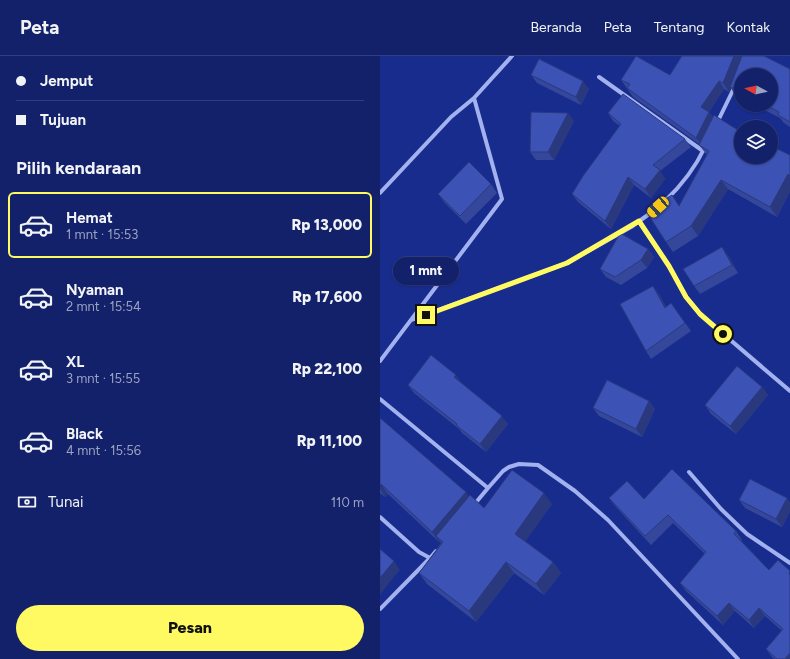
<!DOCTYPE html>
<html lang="id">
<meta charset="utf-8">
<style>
:root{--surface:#12216a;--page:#1f2e72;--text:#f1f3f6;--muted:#9ca3c1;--line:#313e7e;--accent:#fffa61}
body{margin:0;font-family:Figtree,sans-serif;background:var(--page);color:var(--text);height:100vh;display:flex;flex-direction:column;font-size:15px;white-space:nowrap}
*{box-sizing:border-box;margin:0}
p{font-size:13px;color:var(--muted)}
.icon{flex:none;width:22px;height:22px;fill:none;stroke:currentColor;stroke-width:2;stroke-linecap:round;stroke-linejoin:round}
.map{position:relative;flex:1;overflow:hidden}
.drawer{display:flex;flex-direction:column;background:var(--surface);width:380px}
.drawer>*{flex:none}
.banner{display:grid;align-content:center;height:88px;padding:0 16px;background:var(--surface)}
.needle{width:26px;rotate:278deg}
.tools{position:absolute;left:354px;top:12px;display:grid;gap:8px}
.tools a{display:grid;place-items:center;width:44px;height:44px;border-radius:50%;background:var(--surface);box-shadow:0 1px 3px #0004,0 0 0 1px var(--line);font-size:20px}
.end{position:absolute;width:18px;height:18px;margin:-9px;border:5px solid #fffa61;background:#111;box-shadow:0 0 0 2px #111}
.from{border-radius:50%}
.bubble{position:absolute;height:28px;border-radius:14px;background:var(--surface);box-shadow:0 1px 3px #0004,0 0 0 1px var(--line);font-size:13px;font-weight:800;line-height:28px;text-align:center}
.car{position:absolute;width:12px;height:24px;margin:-12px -6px;border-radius:5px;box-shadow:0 0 3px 1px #0007;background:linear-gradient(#f5c518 24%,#345 0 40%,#f5c518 0 76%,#345 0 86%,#f5c518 0)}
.banner b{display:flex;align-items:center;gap:14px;height:38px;font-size:15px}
.banner b+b{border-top:1px solid var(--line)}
.banner i{width:10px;height:10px;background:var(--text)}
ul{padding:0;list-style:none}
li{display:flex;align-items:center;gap:12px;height:66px;margin:0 8px 6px;padding:0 8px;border:2px solid transparent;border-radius:6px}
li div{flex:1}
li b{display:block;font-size:15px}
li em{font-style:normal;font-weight:800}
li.selected{border-color:var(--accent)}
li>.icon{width:36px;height:36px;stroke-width:1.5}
h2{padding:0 16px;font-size:18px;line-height:48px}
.pay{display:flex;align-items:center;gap:10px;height:44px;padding:0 16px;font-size:15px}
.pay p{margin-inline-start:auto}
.button{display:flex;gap:8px;margin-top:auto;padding:8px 16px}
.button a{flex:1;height:46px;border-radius:24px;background:var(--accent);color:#111;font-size:16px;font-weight:800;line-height:46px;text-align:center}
header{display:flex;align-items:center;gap:24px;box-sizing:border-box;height:56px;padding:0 20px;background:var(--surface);border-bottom:1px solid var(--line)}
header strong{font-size:19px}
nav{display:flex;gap:22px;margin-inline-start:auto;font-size:14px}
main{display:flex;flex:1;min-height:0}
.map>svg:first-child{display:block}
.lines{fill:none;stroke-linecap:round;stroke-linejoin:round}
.minor{stroke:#a3b2ef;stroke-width:4}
.wall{fill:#34479b}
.shaded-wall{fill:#2a397e}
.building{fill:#3c52b4;stroke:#2a397e}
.route{stroke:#fffa61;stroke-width:5}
</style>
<header>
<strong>Peta</strong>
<nav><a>Beranda</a><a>Peta</a><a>Tentang</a><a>Kontak</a></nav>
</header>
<main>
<section class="drawer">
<div class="banner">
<b><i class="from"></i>Jemput</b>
<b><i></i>Tujuan</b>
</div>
<h2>Pilih kendaraan</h2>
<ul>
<li class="selected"><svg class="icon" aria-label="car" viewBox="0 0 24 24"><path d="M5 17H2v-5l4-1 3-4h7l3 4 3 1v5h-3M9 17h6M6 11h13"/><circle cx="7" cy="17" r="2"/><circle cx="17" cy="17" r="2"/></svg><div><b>Hemat</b><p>1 mnt · 15:53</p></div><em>Rp 13,000</em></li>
<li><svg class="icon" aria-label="car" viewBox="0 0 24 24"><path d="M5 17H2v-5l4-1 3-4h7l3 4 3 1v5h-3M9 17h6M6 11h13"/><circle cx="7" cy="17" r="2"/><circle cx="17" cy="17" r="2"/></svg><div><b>Nyaman</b><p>2 mnt · 15:54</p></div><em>Rp 17,600</em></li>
<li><svg class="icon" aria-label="car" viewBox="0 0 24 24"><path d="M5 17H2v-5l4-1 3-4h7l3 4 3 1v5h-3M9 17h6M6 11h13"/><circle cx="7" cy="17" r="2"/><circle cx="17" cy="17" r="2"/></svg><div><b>XL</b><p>3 mnt · 15:55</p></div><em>Rp 22,100</em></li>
<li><svg class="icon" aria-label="car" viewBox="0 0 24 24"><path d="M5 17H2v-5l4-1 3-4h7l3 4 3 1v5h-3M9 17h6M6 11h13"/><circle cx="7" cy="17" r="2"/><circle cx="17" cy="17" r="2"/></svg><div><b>Black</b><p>4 mnt · 15:56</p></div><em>Rp 11,100</em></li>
</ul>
<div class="pay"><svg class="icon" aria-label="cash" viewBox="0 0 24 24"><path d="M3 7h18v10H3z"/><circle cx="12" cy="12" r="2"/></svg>Tunai<p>110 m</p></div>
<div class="button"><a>Pesan</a></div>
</section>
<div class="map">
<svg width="410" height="603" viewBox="0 0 410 603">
<rect width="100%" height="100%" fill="#182c8e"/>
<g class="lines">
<path class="minor" d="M219,21L323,95
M337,67L355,30
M0,137L71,61L94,42L132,0
M285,145C302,129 315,112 325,91
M259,165L289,210L306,241L320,258L410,335
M31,264L187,207L251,171L272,156
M0,305L122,143L94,42
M0,343L108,432
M309,416L341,453L367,478L410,507
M93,450L108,432L123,415L129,411L139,408L158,409L195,435L228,464L358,603
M0,461L39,496L50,502L56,495
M0,553L50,502"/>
</g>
<path class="wall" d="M300,3L410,13V71L404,67L400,62L375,49H391L361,19V42L355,39L351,32L349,36L344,33L329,56L361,101L410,99V135L397,161L348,133L318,180L293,196L286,186L299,150L327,99L319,89V88L253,41L241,24L290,19Z
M151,19L209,33L201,49L157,27Z
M228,57L305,83L311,91L280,115L285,123L271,142L254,129L231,173L198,146L192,138L240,70L233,65Z
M194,65L174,104H156L150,96Z
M111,128L117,137L86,168L64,146L58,138Z
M268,193L274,201L267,212L241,229L226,221L220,213Z
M348,199L358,217L320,238L314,230Z
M279,238L286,251L291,247L311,275L271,303L266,295Z
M81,327L128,368L106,396L82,377L79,373L34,337L28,329Z
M382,331L388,339L356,378L331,358L325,349Z
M269,345L275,353L262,381L219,360L213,352Z
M0,362L86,436L89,441L104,452L172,448L145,485L173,506L181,517L164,539L134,517L96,566L47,528L39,517L61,487L60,485L59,486L8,438L5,441L0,437Z
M229,442L264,443L356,475L362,484L361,485L389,514L410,603H394L392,601L386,593L402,575L385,560L374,572L355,555L343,569L306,535L300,527L325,498L293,467L271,489L235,450Z
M407,442L410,447V455L402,471L365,452L359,444Z"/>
<path class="shaded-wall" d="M354,0H363L350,31L351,32L349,36L343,27Z
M203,25L209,33L201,49L196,41Z
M339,25L344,33L329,56L335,64L322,90L316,82L321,51Z
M188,57L194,65L174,104L168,96Z
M280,114L285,123L271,142L265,133Z
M408,118L410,121V135L397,161L390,151Z
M248,121L254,129L231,173L225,165Z
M341,124L348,133L318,180L311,170Z
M342,191L348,199L358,217L352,209Z
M268,193L274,201L267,212L261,204Z
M273,230L279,238L291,260L285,252Z
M76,319L82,327L74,321Z
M382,331L388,339L356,378L350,370Z
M269,345L275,353L262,381L256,373Z
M122,360L128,368L106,396L100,388Z
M1,428L8,438L5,441L0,433V430Z
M86,436L92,446L56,480L60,485L59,486L52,476Z
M164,437L172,448L143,489L135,478Z
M407,442L410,447V455L402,471L396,463Z
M14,505L20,514L8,528L0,539V522Z
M126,506L134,517L96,566L89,555Z
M173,506L181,517L164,539L156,528Z
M349,547L355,555L343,569L337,560Z
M379,552L385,560L374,572L369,564Z
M410,597V603H405Z"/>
<path class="building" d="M256,0L290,19L300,3L302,0H354L343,27L339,25L321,51L329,56L316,82L247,32L250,28L241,24Z
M362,0H384L410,13V66L398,59L399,56L386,49H391V19H361V36L350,31Z
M159,3L203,25L196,41L151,19Z
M243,38L305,83L273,109L280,114L265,133L248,121L225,165L192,138L203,120L241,68L228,57Z
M151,56L188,57L168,96H150Z
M334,59L361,76V101H391V90L410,99V120L408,118L390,151L341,124L311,170L286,186L266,155L292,139L299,150L329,95L319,89Z
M89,106L111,128L80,160L58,138Z
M240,177L268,193L261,204L235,221L220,213Z
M342,191L352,209L314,230L303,213Z
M273,230L285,252L291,247L305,267L266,295L240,248Z
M51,299L76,319L74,321L122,360L100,388L76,369L77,368L28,329Z
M357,310L382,331L350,370L325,349Z
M227,324L269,345L256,373L213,352Z
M0,362L86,436L52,476L1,428L0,430Z
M292,413L356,475L354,478L389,514L398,504L410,515L409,518L410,519V597L405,603H397L386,593L403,573L379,552L369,564L349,547L337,560L300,527L326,496L288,459L265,480L229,442L247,425L264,443Z
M132,414L164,437L135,478L173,506L156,528L126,506L89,555L39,517L63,486L56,480L90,439L104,452Z
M370,423L407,442L396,463L359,444Z
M0,493L14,505L0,522Z"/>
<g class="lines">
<path class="route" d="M46,259L187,207L259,165L289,210L306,241L320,258L343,278"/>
</g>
</svg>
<div class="tools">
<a><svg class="needle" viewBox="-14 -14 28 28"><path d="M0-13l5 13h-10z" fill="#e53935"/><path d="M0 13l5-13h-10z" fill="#9ca3c1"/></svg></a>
<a><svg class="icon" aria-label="layers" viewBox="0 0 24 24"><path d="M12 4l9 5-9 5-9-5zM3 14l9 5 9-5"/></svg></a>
</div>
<i class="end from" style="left:343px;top:278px"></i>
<i class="end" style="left:46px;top:259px"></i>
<div class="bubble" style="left:13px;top:201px;width:66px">1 mnt</div>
<i class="car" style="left:278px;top:151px;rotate:228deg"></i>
</div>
</main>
